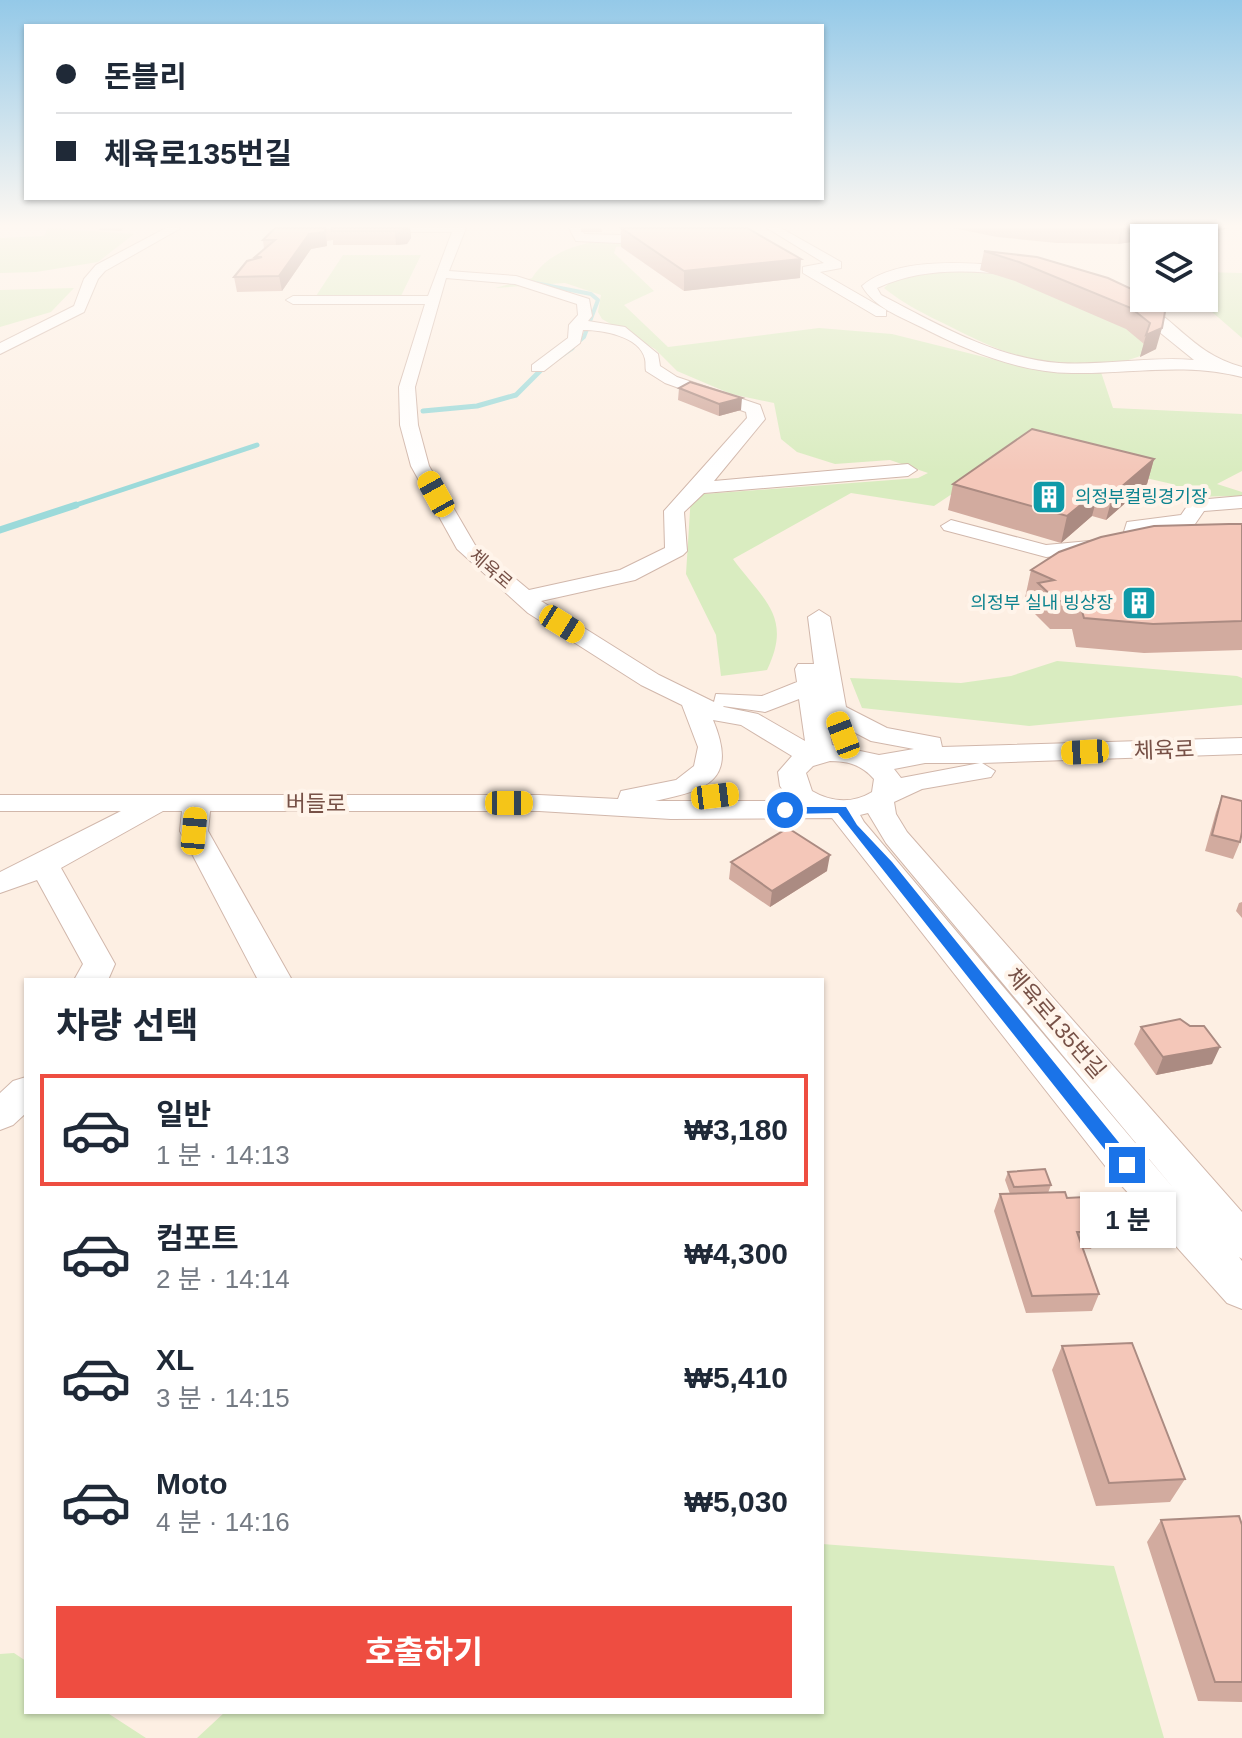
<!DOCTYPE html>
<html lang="ko">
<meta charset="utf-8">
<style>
:root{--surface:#fff;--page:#f6f6f7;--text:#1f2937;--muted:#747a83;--line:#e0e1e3;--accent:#ee4d41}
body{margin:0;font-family:Helvetica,"Noto Sans KR",sans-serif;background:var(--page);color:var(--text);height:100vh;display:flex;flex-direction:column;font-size:30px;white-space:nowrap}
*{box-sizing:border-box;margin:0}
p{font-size:26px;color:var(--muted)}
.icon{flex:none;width:44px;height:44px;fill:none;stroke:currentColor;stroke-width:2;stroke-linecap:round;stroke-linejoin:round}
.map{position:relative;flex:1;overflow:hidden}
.sheet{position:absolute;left:24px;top:978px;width:800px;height:736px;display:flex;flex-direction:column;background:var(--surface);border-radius:0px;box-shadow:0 2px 6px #0004}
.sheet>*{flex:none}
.banner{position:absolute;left:24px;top:24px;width:800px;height:176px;border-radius:0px;box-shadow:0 2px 6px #0004;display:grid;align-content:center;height:176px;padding:0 32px;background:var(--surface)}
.tools{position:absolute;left:1130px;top:224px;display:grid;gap:16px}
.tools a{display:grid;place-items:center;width:88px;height:88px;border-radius:0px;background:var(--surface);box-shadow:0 2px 6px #0004;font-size:40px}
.end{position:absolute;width:36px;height:36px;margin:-18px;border:10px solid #1a73e8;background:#fff;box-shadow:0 0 0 4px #fff}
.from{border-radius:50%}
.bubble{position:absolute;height:56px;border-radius:0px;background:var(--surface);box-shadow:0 2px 6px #0004;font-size:26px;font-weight:700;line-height:56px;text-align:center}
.car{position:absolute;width:24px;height:48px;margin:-24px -12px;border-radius:10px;box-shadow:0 0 6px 2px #0007;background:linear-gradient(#f5c518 24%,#345 0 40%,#f5c518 0 76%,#345 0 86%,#f5c518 0)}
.banner b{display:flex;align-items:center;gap:28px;height:76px;font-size:30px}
.banner b+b{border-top:2px solid var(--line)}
.banner i{width:20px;height:20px;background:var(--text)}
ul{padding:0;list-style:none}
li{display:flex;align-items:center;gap:24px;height:112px;margin:0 16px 12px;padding:0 16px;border:4px solid transparent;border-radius:0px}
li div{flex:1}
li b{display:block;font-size:30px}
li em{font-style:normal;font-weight:700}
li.on{border-color:var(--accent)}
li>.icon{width:72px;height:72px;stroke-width:1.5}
h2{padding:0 32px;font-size:36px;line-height:96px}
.primary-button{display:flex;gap:16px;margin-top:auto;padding:16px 32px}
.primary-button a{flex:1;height:92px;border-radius:0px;background:var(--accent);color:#fff;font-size:32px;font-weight:700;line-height:92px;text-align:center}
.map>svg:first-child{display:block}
.green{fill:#d9ecc0}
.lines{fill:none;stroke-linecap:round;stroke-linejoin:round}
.stream-far2{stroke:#9cdada;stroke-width:4}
.stream-far1{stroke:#9cdada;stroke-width:5}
.stream{stroke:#9cdada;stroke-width:7}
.minor-casing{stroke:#d1b7ab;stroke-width:2}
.minor{fill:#fff;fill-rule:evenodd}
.wall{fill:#d2ab9f}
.shaded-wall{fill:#ab8b82}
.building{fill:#f4c7b9;stroke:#ab8b82;stroke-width:2}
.route{fill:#1a73e8}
.labels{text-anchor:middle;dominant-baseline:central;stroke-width:8;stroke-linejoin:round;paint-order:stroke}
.far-culture-label{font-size:18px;fill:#0d838f;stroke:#fff4ea;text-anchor:start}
.far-street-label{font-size:18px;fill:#775147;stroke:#fff4ea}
.street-label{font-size:22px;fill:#775147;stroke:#fff4ea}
</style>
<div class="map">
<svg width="1242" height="1738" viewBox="0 0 1242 1738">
<rect width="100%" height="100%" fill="#fdefe3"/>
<path class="green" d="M48,228L134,234L98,262L36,272L0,273V238L44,236Z
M669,228L756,229L616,247L614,253L654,291L624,305L668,347L819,328L892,334L1012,364L1100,369L1113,408L1242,414V471L1217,484L1242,492V496L1177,497L1172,484L1019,449L934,506L851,493L733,559C763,600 793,616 767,670L721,676L716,635L686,574L691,495L918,478L928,473L890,460L835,464L797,452L781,439L774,403L731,394L677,371L655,349L602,319L598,312L601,295L565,283L495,288L532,278C561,233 623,243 669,228Z
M343,255H421L399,300L314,299Z
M966,270L998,271L1071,286L1156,349C1085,385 1014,360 949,326C926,315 904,304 884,288C905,268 938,271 966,270Z
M1204,272L1242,273V338L1196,298H1204Z
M74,288L51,312L0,327V290Z
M1057,661L1237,676L1242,678V705L1029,726L862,708L850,678L961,683L1011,676Z
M822,1544L1114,1566L1164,1738H197L225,1712H822Z
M14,1653L26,1661V1712H106L146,1738H0V1654Z"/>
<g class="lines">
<path class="stream-far2" d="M530,282L591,294L598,300L584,337L569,350"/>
<path class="stream-far1" d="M423,411L477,406L516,395L542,369L572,348
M70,507L257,445"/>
<path class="stream" d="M0,530L76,505"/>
<g class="minor-casing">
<path id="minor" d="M166,228H181L105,271L98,279L84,312L0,354V343L74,306L84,279L96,265Z
M366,228H466L449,271L516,276L589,299L592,316L588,321L625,327L658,354L660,366L677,377L760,405L765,419L714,481L908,464L917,470L908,476L704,493L684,512L687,551L683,555L635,580L541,601L659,675L714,702L716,694L762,696L797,682L795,669L798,664H814L808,617L819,610L830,617L846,707L887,728L940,738L942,747L1242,738V754L982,763L995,771L991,777L922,789L894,802L896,814L907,832L1242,1212V1259L1239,1257L1242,1261V1309L1227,1303L1113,1176L832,818L671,819L539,811H210L208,831L292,980H258L180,831L182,811H163L61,868L115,964L108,980H74L83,964L37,880L0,893V872L121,811H0V795H539L618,799L621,791L676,780L694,766L698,747L682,705L641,685L528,613L457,549L411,466L400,425L399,387L425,304H293L286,300L293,296H428L452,232H372ZM446,278L515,284L577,304L578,315L569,325L568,338L532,365V371H544L580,343L583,330C602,330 640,336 645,359C646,363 645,367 646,371L665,383L746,412L747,418L664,511L665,548L620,570L529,590L475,545L429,466L418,425L415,387ZM799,699L805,741L758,714L724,707L723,706L765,712ZM827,718L871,741L914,749L879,755L832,745ZM713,720L741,725L792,756L778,772L780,786L791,801H655C708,790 738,780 713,720ZM830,761C848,761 862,765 874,779L872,792C852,804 831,802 812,791L806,773L813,766ZM925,763H980L901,778L894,769ZM868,813L886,843L1175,1190L864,822L860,815Z
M569,228H581L584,234L620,235L649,228H668L620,243L576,241Z
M767,228H781L841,262V268L820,272L886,310V316H876L803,273V267L824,263Z
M981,264L1027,272L1020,276C971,270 923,267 877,288L881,295C937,324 995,358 1059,363C1104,366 1149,356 1194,360L1126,305V299L1131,298C1172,311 1189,353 1242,367V377C1184,362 1130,374 1072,373C1018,372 968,351 921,327C899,316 875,308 862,286C891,261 945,262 981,264Z
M1242,496V508L1204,511L1195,524L1143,531L1141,543L1131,549L1046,557L944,530L941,526L951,520L1046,545L1122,538L1127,522L1181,515L1190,502L1197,500Z
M26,1077V1113L13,1125L0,1130V1093L13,1081Z"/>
</g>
<use href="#minor" class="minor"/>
</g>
<path class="wall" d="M99,228H123L122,231L99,230Z
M275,228H410L411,238L407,244L396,245H333V240L327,241V246L311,249L282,291L237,292L234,277L255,259V257L264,249L263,240Z
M581,228H601L602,232H581Z
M621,228L800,278L684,291L621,247Z
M953,228H1228L1222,230L1118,244L1057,243L997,237Z
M984,251L1144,296L1156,349L1140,357L1144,344L1126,329L1015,281L980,270Z
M679,388L741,410L719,416L678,400Z
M1154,459L1147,484L1106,520L1092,516L1061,543L948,510L953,484Z
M1242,524V650L1144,653L1076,647L1072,629H1050L1032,611L1034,602L1025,598L1031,570Z
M1222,796L1240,842L1233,859L1205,851L1216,812Z
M731,862L827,871L770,907L729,879Z
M1242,902V918L1236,911L1239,903Z
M1141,1027L1212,1064L1156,1075L1134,1044Z
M1008,1172L1051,1185L1048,1193L1067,1198L1098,1232L1091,1249H1083L1099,1294L1092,1311L1026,1313L994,1211L1000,1194H1010L1005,1180Z
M1062,1346L1185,1479L1170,1502L1096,1506L1052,1370Z
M1161,1520L1242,1525V1702L1198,1701L1147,1542Z"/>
<path class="shaded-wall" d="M325,228L327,246L311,249L282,291L279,276L309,234Z
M407,228H410L411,238L407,244L396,245L395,231Z
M1121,228H1228L1222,230L1162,238H1144V240L1118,244Z
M801,259L800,278L684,291V271Z
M1162,328L1156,349L1140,357L1146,335Z
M742,398L741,410L719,416V404Z
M1154,459L1147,484L1106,520L1113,494Z
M1099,490L1092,516L1061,543L1067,516Z
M830,855L827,871L770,907L772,891Z
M1220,1047L1212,1064L1156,1075L1163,1057Z"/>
<path class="building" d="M275,228H325V232L309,234L279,276L234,277L247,261L262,257H255L275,240H263Z
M332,228H407L406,230L395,231H332Z
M621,228H747L801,259L684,271Z
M984,251L1037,257L1108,278L1138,292L1144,296V298H1146L1165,312L1162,328L1146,335L1150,323L1131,308L1019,262Z
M690,382L742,398L719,404L679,388Z
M1032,429L1154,459L1113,494L1099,490L1067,516L953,484Z
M1229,524H1242V621L1153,624L1084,618L1079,601H1057L1038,583L1054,580L1031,570L1059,552L1101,537L1154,526Z
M1222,796L1242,801V832L1240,842L1212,835Z
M788,828L830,855L772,891L731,862Z
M1180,1019L1190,1026H1204L1220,1047L1163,1057L1141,1027Z
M1045,1169L1051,1185L1014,1187L1008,1172Z
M1065,1192L1067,1198L1085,1197L1098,1232H1077L1099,1294L1032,1296L1000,1194Z
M1132,1343L1185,1479L1109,1483L1062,1346Z
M1239,1516L1242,1525V1682H1215L1161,1520Z"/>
<linearGradient id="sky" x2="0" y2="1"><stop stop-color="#94c9e8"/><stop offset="0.48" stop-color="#fef8f2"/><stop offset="1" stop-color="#fef8f2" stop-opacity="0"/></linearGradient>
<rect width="1242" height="471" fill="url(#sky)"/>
<path class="route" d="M846,807L857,825L892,862L1133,1160V1170H1121L838,813L785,814L778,810L785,807Z"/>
<defs>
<g id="building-square" transform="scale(1.8)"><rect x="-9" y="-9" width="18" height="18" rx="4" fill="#0f9aa8" stroke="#fff4ea"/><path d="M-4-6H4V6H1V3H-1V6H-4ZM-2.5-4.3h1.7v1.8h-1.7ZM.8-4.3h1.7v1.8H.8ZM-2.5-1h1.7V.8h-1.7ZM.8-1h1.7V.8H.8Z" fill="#fff"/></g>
</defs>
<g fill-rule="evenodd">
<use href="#building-square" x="1049" y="497"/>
<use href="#building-square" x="1139" y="603"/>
</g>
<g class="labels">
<g class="far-culture-label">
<text x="1075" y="497">의정부컬링경기장</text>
<text x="1113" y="603" text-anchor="end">의정부 실내 빙상장</text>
</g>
<g class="far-street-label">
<text transform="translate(491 569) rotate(41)">체육로</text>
</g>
<g class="street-label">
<text transform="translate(1164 750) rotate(-2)">체육로</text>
<text x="316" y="803">버들로</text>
<text transform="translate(1056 1023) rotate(49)">체육로135번길</text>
</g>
</g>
</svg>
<div class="tools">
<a><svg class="icon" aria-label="layers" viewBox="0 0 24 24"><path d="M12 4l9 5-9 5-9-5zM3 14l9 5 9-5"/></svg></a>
</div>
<i class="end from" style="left:785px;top:810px"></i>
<i class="end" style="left:1127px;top:1165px"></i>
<div class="bubble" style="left:1080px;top:1192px;width:96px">1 분</div>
<i class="car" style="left:436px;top:494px;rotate:331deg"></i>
<i class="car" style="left:562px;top:624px;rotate:122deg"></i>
<i class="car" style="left:843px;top:735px;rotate:339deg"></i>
<i class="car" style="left:1085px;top:752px;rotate:267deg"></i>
<i class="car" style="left:715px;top:796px;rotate:83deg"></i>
<i class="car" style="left:509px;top:803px;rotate:90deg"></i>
<i class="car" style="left:194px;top:831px;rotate:5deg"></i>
<div class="banner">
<b><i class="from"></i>돈블리</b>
<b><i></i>체육로135번길</b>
</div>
<section class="sheet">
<h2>차량 선택</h2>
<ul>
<li class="on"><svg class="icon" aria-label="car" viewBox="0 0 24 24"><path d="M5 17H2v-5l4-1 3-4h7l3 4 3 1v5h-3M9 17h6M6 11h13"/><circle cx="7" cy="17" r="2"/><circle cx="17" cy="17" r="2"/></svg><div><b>일반</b><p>1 분 · 14:13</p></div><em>₩3,180</em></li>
<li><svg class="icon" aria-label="car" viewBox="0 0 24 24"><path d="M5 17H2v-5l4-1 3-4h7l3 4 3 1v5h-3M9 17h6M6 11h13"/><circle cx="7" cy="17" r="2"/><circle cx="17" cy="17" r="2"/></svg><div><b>컴포트</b><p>2 분 · 14:14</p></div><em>₩4,300</em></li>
<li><svg class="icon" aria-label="car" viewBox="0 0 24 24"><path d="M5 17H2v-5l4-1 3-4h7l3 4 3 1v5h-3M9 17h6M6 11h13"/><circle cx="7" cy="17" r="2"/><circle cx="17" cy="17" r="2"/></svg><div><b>XL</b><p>3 분 · 14:15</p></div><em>₩5,410</em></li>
<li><svg class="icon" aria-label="car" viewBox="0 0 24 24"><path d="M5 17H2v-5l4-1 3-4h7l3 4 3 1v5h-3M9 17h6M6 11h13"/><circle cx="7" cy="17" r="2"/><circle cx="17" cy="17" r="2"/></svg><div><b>Moto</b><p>4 분 · 14:16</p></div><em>₩5,030</em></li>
</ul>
<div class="primary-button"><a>호출하기</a></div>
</section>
</div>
